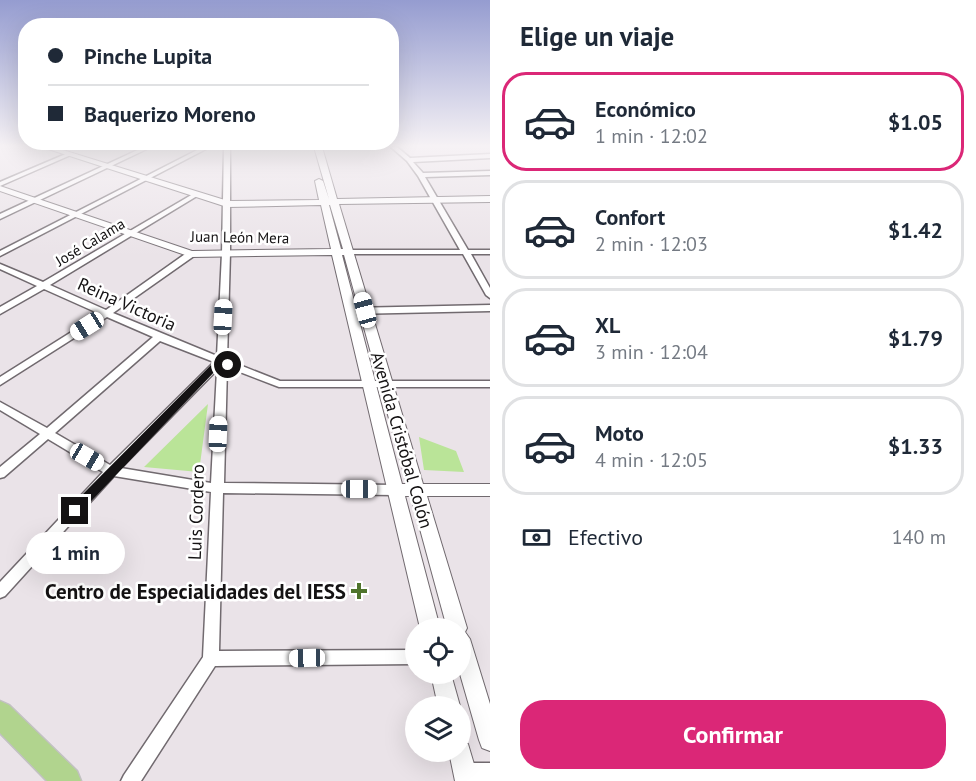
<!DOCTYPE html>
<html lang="es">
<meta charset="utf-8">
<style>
:root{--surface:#fff;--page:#f6f6f7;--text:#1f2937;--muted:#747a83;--line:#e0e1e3;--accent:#db2777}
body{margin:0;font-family:"PT Sans",sans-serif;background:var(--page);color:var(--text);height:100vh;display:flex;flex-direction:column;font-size:22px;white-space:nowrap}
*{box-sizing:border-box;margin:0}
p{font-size:20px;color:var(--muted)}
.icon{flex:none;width:33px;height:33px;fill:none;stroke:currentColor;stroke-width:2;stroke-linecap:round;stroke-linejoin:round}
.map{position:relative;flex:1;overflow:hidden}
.panel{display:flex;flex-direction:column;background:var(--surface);width:486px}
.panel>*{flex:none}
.banner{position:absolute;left:18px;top:18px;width:381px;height:132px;border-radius:24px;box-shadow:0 6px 24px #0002;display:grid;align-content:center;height:132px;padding:0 30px;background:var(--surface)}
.tools{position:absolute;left:405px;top:618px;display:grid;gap:12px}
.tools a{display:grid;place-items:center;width:66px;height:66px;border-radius:50%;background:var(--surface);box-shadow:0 6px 24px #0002;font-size:30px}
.end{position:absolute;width:27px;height:27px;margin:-14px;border:8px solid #141213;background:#fff;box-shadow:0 0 0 3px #fff}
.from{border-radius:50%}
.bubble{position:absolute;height:42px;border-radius:21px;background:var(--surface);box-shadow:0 6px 24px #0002;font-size:20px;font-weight:700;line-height:42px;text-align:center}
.car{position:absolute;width:18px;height:36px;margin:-18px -9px;border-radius:8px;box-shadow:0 0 4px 2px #0007;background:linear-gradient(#fff 24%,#345 0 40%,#fff 0 76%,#345 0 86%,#fff 0)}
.banner b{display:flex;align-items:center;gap:21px;height:57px;font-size:22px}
.banner b+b{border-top:2px solid var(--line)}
.banner i{width:15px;height:15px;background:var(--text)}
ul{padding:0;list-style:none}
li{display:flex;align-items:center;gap:18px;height:99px;margin:0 12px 9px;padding:0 18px;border:3px solid var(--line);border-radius:24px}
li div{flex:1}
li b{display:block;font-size:22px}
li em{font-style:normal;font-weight:700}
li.current{border-color:var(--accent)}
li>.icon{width:54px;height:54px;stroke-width:1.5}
h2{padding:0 30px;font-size:27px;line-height:72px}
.pay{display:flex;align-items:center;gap:15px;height:66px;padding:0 30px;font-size:22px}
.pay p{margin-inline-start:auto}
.button{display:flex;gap:12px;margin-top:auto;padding:12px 30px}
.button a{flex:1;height:69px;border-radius:24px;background:var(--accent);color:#fff;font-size:24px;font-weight:700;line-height:69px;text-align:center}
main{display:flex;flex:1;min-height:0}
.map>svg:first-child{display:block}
.green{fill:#bae498}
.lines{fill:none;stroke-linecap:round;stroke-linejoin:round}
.minor-casing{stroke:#716a6f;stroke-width:3}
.tertiary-casing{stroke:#716a6f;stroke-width:2}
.primary-casing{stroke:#c2c1c2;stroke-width:3}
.minor{fill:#fff;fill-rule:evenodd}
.tertiary{fill:#fff;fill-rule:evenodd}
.primary{fill:#b1d48e;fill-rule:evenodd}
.route{fill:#141213}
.poi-dot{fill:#4f732c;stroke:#fff;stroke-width:2}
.labels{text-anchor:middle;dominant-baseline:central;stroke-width:5;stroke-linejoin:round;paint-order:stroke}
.far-street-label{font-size:15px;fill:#141213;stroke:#fff}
.street-label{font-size:18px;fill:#141213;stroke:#fff}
.near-poi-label{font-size:21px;font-weight:bold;fill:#141213;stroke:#fff;text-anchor:end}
</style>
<main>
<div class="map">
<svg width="490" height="781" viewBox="0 0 490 781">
<rect width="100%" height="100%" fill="#eae3e8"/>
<path class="green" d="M208,404L199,472L144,467Z
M419,437L456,451L464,472L424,470Z"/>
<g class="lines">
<g class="minor-casing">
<path id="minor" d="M144,147H151L0,219V214Z
M203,147H210L0,256V251Z
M224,147H230V253L227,360L280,381H490V387H279L227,367L224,483L395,485L399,487L401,490L399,493L395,495L223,493L219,651L416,650V664L215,666L141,781H121L124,775L203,657L211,492L114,476L5,596L0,598V582L103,472L48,439L4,477L0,478V467L40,434L0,410V402L47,428L153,337L107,317L0,385V377L100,314L44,289L0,314V307L37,286L0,269V264L43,282L193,194H197V196L50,285L106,310L188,252H194V256L113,313L217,356L222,253ZM160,341L214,362L110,465L55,433ZM217,370L211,483L121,468Z
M391,147H397L410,158L490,154V158L413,162L423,173L490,171V175L425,177L468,250H490V254H471L490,288V298L486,295L463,254H350L346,252L350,250H460L418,176L407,161Z
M68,153L73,154L0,186V182Z
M490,305V311L351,314L347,311L351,308Z
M465,763H490V781H465L459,778L456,772L459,766Z"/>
</g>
<g class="tertiary-casing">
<path id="tertiary" d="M42,147H53L228,201L319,200L315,181L319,179L323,181L329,199L314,147H322L337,199L490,196V202L339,204L423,484H490V496H427L467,628L465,632L470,639L490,704V751L482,748L479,740L460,674V628H447L411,496H405L440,628H420L332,255L191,257L0,191V186L192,251L331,249L321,205L227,207ZM329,205H330L343,249H341ZM342,255H344L407,484H402Z
M431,674H451L460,706H438Z
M460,741L468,744L479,781H455L449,752H460Z"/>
</g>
<g class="primary-casing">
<path id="primary" d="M0,701L9,705L77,771L81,781H47L0,733Z"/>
</g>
<use href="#minor" class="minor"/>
<use href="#tertiary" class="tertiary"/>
<use href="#primary" class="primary"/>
</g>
<linearGradient id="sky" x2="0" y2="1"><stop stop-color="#959cd0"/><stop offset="0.57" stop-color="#f6f2f5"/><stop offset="1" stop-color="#f6f2f5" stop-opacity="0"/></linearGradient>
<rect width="490" height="256" fill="url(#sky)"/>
<path class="route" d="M217,360H224L233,365L228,368L221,366L218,368L79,514H70V507L212,364Z"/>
<path class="poi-dot" d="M356 582h6v6h6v6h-6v6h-6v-6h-6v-6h6z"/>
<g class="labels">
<g class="far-street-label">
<text transform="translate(240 237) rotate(1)">Juan León Mera</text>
<text transform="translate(90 242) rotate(-31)">José Calama</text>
</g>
<g class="street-label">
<text transform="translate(127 304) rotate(24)">Reina Victoria</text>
<text transform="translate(402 440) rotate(74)">Avenida Cristóbal Colón</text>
<text transform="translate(196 512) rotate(-88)">Luis Cordero</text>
</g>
<g class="near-poi-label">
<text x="346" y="591">Centro de Especialidades del IESS</text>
</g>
</g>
</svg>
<div class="tools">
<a><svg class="icon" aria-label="locate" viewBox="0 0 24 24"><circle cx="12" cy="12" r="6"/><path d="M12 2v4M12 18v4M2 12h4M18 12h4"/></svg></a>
<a><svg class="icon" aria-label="layers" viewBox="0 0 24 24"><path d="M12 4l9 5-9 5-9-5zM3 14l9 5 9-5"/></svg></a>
</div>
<i class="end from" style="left:228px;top:365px"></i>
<i class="end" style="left:75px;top:511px"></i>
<div class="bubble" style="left:26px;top:532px;width:99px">1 min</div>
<i class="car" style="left:365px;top:310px;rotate:345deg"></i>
<i class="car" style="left:223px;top:317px;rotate:3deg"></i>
<i class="car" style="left:87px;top:326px;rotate:238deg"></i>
<i class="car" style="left:218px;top:434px;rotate:2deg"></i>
<i class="car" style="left:87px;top:457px;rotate:120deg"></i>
<i class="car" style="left:359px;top:489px;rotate:90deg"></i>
<i class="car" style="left:307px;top:658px;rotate:269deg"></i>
<div class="banner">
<b><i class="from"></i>Pinche Lupita</b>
<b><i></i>Baquerizo Moreno</b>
</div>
</div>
<section class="panel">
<h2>Elige un viaje</h2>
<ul>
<li class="current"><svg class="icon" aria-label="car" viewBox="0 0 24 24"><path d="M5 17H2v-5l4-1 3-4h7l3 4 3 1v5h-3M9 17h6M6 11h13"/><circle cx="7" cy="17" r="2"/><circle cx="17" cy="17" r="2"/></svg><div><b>Económico</b><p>1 min · 12:02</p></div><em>$1.05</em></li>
<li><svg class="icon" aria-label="car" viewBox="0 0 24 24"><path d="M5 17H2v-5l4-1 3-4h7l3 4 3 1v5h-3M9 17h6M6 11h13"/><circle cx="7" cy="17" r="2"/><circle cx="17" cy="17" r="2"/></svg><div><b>Confort</b><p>2 min · 12:03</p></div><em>$1.42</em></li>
<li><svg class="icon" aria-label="car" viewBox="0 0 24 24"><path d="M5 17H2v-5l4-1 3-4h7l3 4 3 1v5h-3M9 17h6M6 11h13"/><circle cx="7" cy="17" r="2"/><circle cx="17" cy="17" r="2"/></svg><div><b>XL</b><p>3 min · 12:04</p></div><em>$1.79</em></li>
<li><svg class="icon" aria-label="car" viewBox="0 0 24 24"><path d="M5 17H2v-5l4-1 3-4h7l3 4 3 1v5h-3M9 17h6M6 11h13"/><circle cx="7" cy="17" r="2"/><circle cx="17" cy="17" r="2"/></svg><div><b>Moto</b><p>4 min · 12:05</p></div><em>$1.33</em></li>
</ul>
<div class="pay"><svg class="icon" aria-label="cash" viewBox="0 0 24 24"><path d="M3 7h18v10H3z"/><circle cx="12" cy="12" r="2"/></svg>Efectivo<p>140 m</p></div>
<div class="button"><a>Confirmar</a></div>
</section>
</main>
